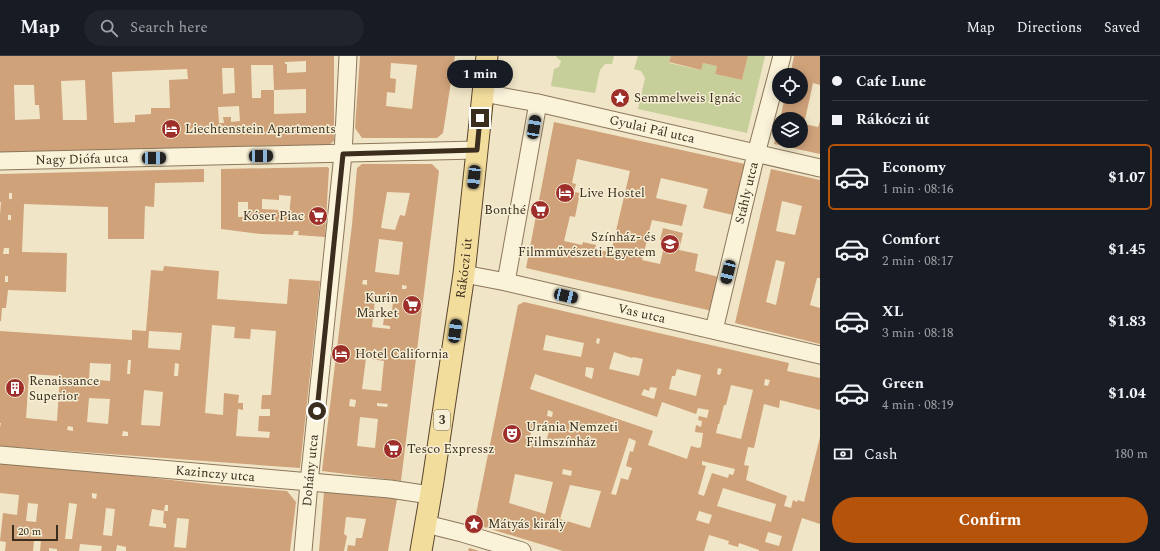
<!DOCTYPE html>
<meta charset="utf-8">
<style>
:root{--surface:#171b24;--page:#20242c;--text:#f1f3f6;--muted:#9ea1a6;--line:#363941;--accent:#b45309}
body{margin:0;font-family:Spectral,serif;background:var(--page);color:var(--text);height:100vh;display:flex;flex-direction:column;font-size:15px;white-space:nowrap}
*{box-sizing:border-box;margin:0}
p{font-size:13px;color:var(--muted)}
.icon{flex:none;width:22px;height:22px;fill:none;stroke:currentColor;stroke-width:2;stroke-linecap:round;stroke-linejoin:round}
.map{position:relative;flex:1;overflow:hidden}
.side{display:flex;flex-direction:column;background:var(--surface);width:340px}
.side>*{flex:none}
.banner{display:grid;align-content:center;height:88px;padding:0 12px;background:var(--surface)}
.controls{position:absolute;left:772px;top:12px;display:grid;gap:8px}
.controls a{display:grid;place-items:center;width:36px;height:36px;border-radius:50%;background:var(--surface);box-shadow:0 2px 10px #0003;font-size:20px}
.scale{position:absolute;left:12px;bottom:10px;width:46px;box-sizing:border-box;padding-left:4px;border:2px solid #3b2e1f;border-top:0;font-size:11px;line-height:14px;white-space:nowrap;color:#3b2e1f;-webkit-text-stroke:3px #f7efd5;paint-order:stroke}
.end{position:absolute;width:18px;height:18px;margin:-9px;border:5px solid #3b2e1f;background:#fff;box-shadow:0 0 0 2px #fff}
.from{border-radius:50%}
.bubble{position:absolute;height:28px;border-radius:14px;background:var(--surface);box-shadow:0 2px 10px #0003;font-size:13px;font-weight:700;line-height:28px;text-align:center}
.car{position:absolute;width:12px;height:24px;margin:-12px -6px;border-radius:5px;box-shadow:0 0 3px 1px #0007;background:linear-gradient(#222 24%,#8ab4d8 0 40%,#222 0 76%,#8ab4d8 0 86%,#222 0)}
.banner b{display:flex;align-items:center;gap:14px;height:38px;font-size:15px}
.banner b+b{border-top:1px solid var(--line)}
.banner i{width:10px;height:10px;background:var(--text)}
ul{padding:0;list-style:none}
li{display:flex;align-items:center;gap:12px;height:66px;margin:0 8px 6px;padding:0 4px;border:2px solid transparent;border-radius:6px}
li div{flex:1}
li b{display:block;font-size:15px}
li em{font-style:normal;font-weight:700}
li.on{border-color:var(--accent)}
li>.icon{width:36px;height:36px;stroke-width:1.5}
.pay{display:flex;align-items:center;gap:10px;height:44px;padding:0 12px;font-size:15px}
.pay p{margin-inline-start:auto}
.action{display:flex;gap:8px;margin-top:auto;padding:8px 12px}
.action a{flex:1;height:46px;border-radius:24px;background:var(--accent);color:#fff;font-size:16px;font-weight:700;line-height:46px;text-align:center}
header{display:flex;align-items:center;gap:24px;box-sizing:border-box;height:56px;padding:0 20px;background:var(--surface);border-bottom:1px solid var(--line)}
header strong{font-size:19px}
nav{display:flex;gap:22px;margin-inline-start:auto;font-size:14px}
.search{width:280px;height:36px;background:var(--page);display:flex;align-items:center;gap:10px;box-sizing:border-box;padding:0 14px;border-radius:22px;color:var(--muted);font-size:15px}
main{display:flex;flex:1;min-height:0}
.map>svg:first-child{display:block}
.green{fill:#c6ce99}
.building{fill:#cfa27a;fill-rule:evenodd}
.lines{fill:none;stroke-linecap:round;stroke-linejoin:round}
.minor-casing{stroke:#8c775b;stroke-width:19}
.major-casing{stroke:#5a452f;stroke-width:23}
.minor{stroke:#faf2d9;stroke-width:17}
.major{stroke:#f3dd9d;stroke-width:21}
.route{stroke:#3b2e1f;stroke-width:5}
.labels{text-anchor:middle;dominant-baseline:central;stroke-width:3;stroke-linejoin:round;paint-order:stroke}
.shield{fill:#f7efd5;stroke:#736856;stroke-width:1}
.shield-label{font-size:12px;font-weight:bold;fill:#3b2e1f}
.poi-label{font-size:13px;fill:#3b2e1f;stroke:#f7efd5;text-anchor:start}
.street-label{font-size:13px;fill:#3b2e1f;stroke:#f7efd5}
</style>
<header>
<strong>Map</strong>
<div class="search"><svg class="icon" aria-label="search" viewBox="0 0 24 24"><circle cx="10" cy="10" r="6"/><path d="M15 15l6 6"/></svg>Search here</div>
<nav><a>Map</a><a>Directions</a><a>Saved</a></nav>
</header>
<main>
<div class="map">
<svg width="820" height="495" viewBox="0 0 820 495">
<rect width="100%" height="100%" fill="#f0e5c6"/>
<path class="green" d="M557,0H614L612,8H605L600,14L595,37L551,30L554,13L559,11L561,5L556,1Z
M638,0H671L669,7L700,14L703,7L717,10L715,18L742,24L748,0H765L747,77L638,53L645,22L641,15L634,13Z"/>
<path class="building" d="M0,0H334V85L326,91L0,103ZM306,5V16L287,17V8H285V6ZM251,9H273L274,34L306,33V57L274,58V34H261V42H252ZM222,12H234L235,37L223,38ZM187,13L188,23L169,24L170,52H151V58L135,59V66L114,67L112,16ZM85,24L87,64H63L61,25ZM14,29H34L35,49H39L40,63L15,64ZM239,50L240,65L231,66V61H223L224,67H219L218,51Z
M360,0H455L443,77L437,82H362L355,72ZM391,7L417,9L412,53L386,50L387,36L395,37L396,23L390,22Z
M671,0H748L742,24L715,18L717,10L703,7L701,14L669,6Z
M794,0H820V29L813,27L804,68L818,71L820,65V98L774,88L778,68L779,85H801V63H780L785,41H801V19H790Z
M554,66L745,108L733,159L703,152L708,133L661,122L656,142L687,149L682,170L652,164L642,204L660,208L664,191H667L668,186L660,184L663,172L683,177L679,194L698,198L695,215L719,221L712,255L526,212ZM577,103L630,115L612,192L619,193L618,198L595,193L596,189L583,186L582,189L564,185L570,160L575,161L580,137L574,136L576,128L572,127Z
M362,108H432L439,115L401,425L322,415L352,169L357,112ZM387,136L410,137L405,160L400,159L395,174L381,172ZM379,183L403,186L399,219L375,216ZM363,224H367V229L362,228ZM402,229L407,230L406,233H402ZM375,244L393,246L391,263L384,262L383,269L390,270V273L372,271ZM366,302L384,305L381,335L362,333ZM350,343L356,344L355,351L349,350ZM377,347L388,348L387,351L377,350ZM360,361L378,363L375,392L357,390Z
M327,111L329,112L325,181L298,179L299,175H294L293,179L261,178L221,173V113ZM279,139L291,140L289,160L279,159V154L262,153V143L279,144ZM238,146H248V161H238Z
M204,113V126L155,127L154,151L145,150L144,183H108V151L24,148L22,196L67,197L66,236L8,234L6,252H2L1,265H0V159L1,146H0V118ZM9,137H12V143H9ZM8,159H11V164H8ZM4,192H9V198H3ZM5,220H8V226H5Z
M771,113L820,124V222H817L810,249L820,252V288L735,267ZM782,145L802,150L795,179L776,175ZM776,204L785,206L776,249L766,246Z
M164,210L219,215L217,243L287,248L289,223L320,225L300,412L0,390V371L1,367H0V275L132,284V274L146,275L151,214L163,215ZM212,269L235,271L234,282L250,283L251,273L276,275L271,339H262L261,353H270V360H259L258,375L270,376L269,382L236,380L238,353L243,354V347H238L239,339L224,337L223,359L205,357ZM149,275L182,277L180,294L148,292ZM128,304H131L130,318H127ZM90,307L111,308L110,325L89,323ZM175,307L179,308L178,320H174ZM29,318L60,320L57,365L26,362ZM144,334L163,336L160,370L141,369ZM89,342L110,343L108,368L87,366ZM68,370L73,371V375L67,374ZM123,375L128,376V380H122Z
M524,246L789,307L787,315L820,322V354L780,344L779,352L764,348L754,392L748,391L744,409L749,410L746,424L787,440L784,450L791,452L793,444L797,446L798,444L804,446L820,381V468L802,462L792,495H759V494L739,487L738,491L728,488L729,485L709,479L704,495H563L474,468L518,249ZM546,279L584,287L581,301L543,294ZM597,282L600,283L599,288L596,287ZM614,296L632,302L633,301L643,303L639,320L609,313ZM586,311L594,312L592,323L585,320ZM718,312L722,313L720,319L717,318ZM677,313L701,319L696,340L669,333L672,320H675ZM535,318L657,361L662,346L696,358L698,352L709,354L707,362L699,360L698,364L702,365L701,371L696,369L695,376L703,377L701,391L698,392L691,390L687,403L648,389L653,375L530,333ZM765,323L770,324L768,330L764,329ZM731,329L753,334L741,383L716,377L718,368H719L724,349H726ZM650,331L657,332L654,343L641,339L644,333L649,335ZM548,354L553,356L552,361L547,360ZM533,367L550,371L545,390L529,386ZM629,382L636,385L633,396L630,395L626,410L632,412L628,424L621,422L616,439L611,438ZM702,405L735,413L733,419L729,418L728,422L712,417L704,440L698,438L706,410L702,409ZM563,413L572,415L571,420L562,418ZM515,418L553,426L545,458L509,447ZM570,429L601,435L590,472L560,463ZM723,432L776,448L771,466L717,450ZM699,455L712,459L709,468L696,464ZM768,476L782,480L779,490L765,486Z
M0,407H23L215,429L287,435L296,446L290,495H126V491L117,489L116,495H101L102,490L80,488L79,495H57V493L49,492V495H40L41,484H34L33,495H5L6,486L0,485L3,457L17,459L19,439L0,437ZM92,437L97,438L96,443L92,442ZM28,447L38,448L36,466L26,465ZM69,447L77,448L72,483H65ZM165,449H168V455H164L163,467L166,468V472L149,470L152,453L164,455ZM106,452L115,453L112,480L103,479ZM177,462L189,463L186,492L174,491Z
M324,436L397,443L388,495H347L348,489L355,490L356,482H362L366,463L346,461L344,478L347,480L344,495H319Z
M469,492L479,495H468Z"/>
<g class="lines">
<g class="minor-casing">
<g id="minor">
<path id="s1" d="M483,37L538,47L820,112"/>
<path id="s2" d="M0,105L477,94"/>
<path id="s3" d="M464,218L506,226L820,299"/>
<path d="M506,226L538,47"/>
<path id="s4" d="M714,274L756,98L782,0"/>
<path id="s5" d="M0,399L390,433L430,439"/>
<path d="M426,468L462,477L522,495"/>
<path id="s6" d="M303,495L309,427L343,98L348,0"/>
</g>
</g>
<g class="major-casing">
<g id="major">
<path id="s7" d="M421,495L433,425L464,218L487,0"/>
</g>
</g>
<use href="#minor" class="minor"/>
<use href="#major" class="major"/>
</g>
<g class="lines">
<path class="route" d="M317,355L343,98L477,94L480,62"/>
</g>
<defs>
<g id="sight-disc" transform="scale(1)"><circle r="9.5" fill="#9d2e29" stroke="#f7efd5"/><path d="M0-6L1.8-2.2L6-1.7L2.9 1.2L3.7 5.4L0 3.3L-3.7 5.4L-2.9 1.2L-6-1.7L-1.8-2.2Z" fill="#fff"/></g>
<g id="hotel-disc" transform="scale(1)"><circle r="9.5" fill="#9d2e29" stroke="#f7efd5"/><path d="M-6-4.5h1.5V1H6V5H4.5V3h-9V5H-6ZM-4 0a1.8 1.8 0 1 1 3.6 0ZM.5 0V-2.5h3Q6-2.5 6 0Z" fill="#fff"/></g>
<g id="supermarket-disc" transform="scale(1)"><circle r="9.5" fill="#9d2e29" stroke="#f7efd5"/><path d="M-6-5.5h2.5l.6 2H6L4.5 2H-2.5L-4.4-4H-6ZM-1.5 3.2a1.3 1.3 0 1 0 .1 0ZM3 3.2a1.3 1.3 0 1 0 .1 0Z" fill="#fff"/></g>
<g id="university-disc" transform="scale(1)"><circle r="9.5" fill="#9d2e29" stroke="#f7efd5"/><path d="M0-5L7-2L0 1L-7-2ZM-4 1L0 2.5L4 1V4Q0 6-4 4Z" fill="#fff"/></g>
<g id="building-disc" transform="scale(1)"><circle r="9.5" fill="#9d2e29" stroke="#f7efd5"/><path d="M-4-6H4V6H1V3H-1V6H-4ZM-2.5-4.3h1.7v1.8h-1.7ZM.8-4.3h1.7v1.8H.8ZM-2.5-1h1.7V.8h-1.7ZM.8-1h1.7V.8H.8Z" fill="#fff"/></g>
<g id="theatre-disc" transform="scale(1)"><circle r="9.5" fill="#9d2e29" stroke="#f7efd5"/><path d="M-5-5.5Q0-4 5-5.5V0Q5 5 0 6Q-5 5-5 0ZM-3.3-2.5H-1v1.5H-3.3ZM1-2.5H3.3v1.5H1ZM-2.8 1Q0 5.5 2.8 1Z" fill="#fff"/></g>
</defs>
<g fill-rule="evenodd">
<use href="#sight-disc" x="620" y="42"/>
<use href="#hotel-disc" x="171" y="73"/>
<use href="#hotel-disc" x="565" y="137"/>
<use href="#supermarket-disc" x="540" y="154"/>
<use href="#supermarket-disc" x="318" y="160"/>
<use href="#university-disc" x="670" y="188"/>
<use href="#supermarket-disc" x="412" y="249"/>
<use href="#hotel-disc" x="341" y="298"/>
<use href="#building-disc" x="15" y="332"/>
<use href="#theatre-disc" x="512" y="378"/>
<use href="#supermarket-disc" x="393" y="393"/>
<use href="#sight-disc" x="474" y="468"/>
</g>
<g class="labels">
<rect class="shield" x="434" y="354" width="16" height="20" rx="3"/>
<g class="shield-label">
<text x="442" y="364">3</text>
</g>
<g class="poi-label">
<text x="634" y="42">Semmelweis Ignác</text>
<text x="185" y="73">Liechtenstein Apartments</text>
<text x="579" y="137">Live Hostel</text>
<text x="526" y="154" text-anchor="end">Bonthé</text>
<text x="304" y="160" text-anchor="end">Kóser Piac</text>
<text x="656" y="181" text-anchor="end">Színház- és<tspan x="656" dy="15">Filmművészeti Egyetem</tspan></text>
<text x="398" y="242" text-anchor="end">Kurin<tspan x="398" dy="15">Market</tspan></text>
<text x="355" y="298">Hotel California</text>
<text x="29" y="325">Renaissance<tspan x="29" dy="15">Superior</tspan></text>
<text x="526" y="371">Uránia Nemzeti<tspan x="526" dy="15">Filmszínház</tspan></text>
<text x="407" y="393">Tesco Expressz</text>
<text x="488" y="468">Mátyás király</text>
</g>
<g class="street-label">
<text stroke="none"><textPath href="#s1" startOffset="173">Gyulai Pál utca</textPath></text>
<text stroke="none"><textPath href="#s2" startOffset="82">Nagy Diófa utca</textPath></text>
<text stroke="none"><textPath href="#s4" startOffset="141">Stáhly utca</textPath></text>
<text stroke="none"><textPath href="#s7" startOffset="286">Rákóczi út</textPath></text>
<text stroke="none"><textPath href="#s3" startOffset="182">Vas utca</textPath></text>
<text stroke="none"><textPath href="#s6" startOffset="81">Dohány utca</textPath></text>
<text stroke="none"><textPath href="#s5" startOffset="216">Kazinczy utca</textPath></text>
</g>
</g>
</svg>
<div class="controls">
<a><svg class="icon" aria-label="locate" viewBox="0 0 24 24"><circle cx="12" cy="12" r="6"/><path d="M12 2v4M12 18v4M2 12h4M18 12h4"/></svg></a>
<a><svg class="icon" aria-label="layers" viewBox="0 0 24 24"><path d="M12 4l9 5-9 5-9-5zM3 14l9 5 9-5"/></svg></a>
</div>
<div class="scale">20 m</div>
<i class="end from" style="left:317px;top:355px"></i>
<i class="end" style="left:480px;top:62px"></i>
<div class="bubble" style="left:447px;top:4px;width:66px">1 min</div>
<i class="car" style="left:534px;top:71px;rotate:9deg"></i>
<i class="car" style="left:261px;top:100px;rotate:89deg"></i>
<i class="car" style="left:154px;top:102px;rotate:89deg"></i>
<i class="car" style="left:474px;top:121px;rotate:186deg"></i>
<i class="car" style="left:728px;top:216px;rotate:194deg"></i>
<i class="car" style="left:566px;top:240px;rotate:103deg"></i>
<i class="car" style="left:455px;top:275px;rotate:8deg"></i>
</div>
<section class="side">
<div class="banner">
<b><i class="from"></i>Cafe Lune</b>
<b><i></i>Rákóczi út</b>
</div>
<ul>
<li class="on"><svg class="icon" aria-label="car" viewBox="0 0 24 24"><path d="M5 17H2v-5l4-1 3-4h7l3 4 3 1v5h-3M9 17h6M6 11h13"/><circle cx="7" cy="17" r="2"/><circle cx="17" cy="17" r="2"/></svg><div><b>Economy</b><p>1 min · 08:16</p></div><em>$1.07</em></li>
<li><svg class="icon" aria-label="car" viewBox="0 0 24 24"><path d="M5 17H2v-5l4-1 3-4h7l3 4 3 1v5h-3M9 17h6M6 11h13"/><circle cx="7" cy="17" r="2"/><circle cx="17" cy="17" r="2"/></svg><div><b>Comfort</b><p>2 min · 08:17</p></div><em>$1.45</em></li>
<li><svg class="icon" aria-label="car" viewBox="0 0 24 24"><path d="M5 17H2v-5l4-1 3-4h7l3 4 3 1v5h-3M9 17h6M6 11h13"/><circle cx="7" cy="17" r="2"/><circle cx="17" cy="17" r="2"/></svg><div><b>XL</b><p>3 min · 08:18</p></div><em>$1.83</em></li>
<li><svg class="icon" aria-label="car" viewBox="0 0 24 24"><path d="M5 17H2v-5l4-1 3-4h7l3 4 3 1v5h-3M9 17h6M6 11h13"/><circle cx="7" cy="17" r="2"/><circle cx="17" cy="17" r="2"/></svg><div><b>Green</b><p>4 min · 08:19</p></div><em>$1.04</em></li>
</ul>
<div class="pay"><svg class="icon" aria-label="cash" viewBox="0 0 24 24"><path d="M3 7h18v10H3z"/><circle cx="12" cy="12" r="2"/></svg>Cash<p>180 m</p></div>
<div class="action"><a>Confirm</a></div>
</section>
</main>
